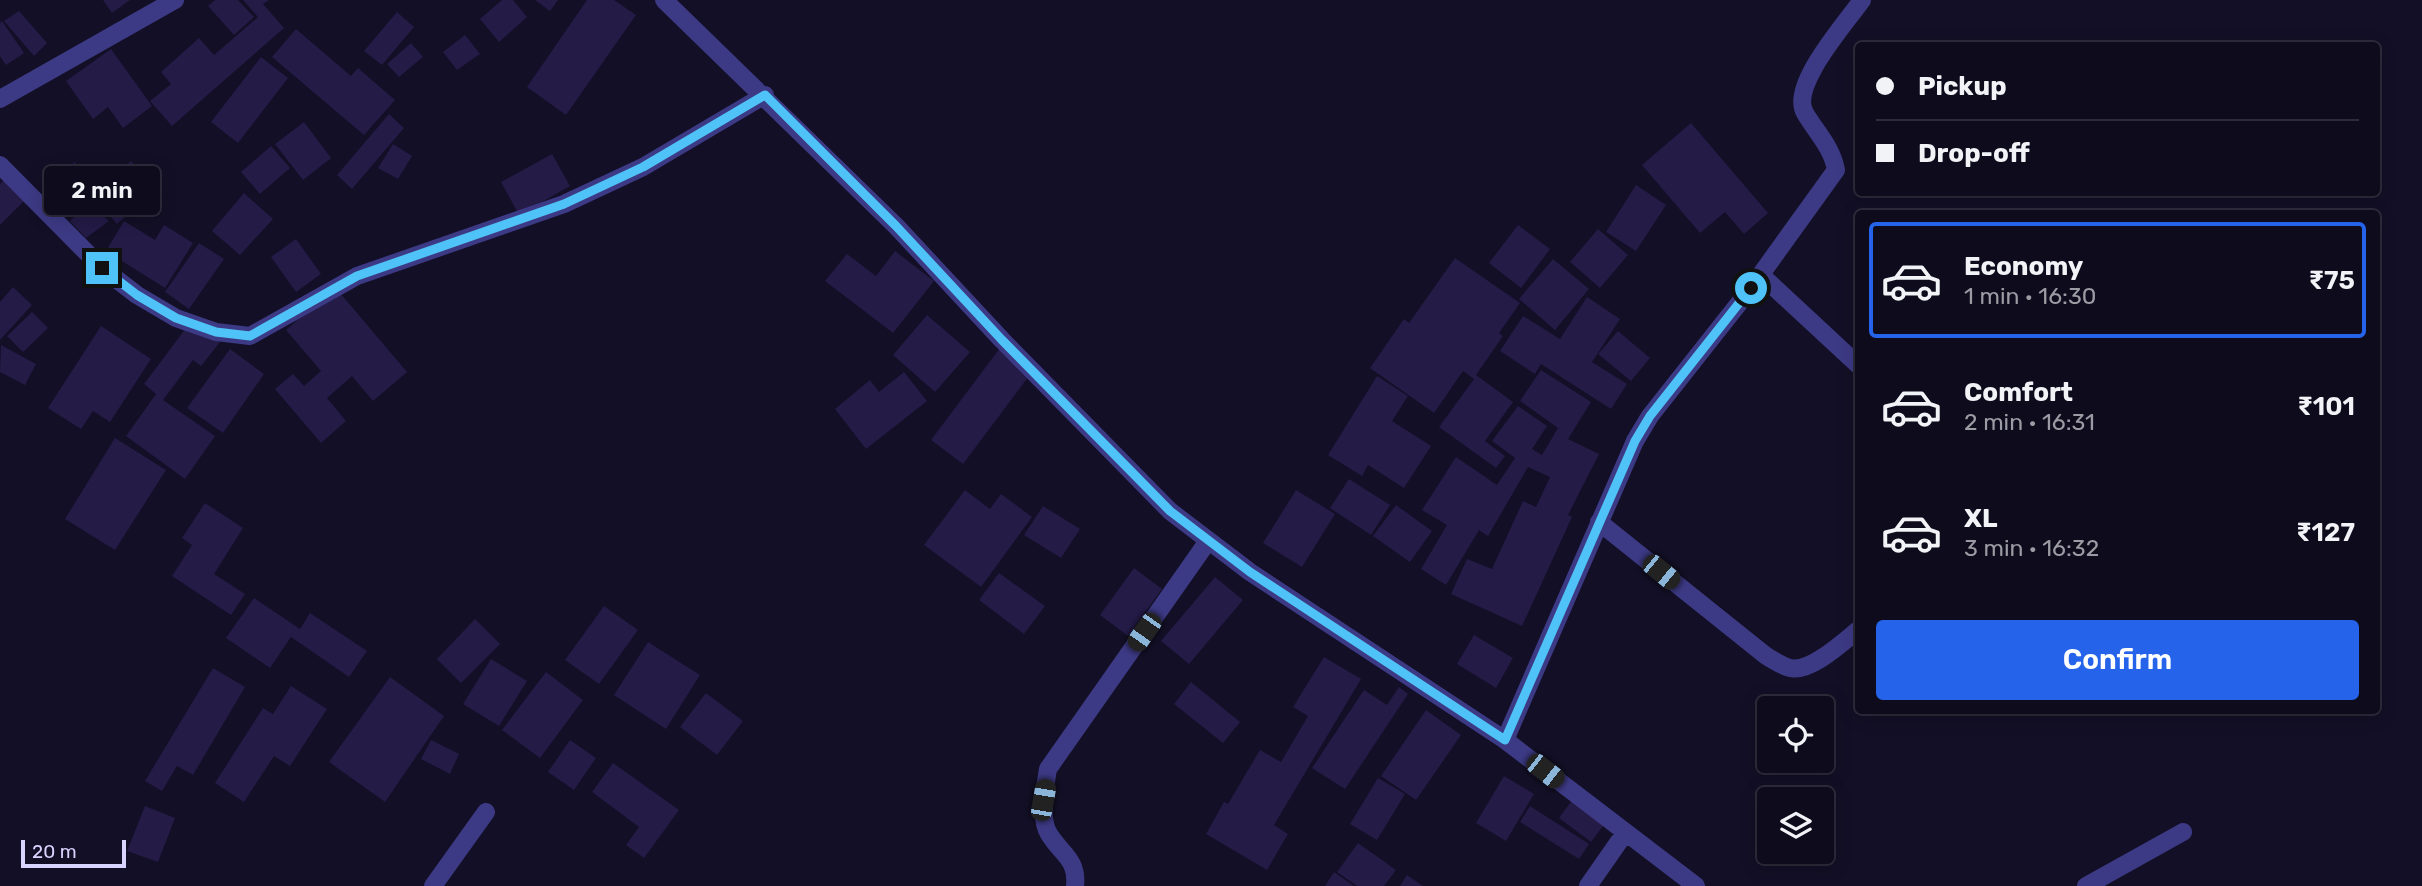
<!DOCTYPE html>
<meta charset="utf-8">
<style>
:root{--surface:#0e0b1c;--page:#1c1929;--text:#f1f3f6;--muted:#9b9ba3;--line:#2e2b3b;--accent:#2563eb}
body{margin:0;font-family:Rubik,sans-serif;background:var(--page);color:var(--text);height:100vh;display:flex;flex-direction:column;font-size:26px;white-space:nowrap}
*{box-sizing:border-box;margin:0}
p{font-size:23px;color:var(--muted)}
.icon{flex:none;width:38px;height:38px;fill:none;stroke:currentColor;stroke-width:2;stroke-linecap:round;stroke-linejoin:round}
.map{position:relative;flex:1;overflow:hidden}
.sheet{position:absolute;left:1855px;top:210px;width:525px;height:504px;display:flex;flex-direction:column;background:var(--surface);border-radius:7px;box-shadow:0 4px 18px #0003,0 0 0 2px var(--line)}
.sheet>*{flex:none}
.hud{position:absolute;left:1855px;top:42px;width:525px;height:154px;border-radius:7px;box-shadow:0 4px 18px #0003,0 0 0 2px var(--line);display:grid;align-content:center;height:154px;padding:0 21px;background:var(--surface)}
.controls{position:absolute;left:1757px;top:696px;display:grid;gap:14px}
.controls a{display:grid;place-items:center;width:77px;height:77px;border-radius:7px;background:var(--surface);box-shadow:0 4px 18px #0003,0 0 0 2px var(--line);font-size:35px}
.scale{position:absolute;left:21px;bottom:18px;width:105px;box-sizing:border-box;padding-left:7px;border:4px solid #d9d4ff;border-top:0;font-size:19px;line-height:24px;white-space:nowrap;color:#d9d4ff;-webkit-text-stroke:5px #130f26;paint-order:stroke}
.end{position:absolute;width:32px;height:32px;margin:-16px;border:9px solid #4fc3f7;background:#111;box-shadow:0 0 0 4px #111}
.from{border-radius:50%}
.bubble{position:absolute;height:49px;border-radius:7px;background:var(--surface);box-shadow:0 4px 18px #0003,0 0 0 2px var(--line);font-size:23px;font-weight:600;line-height:49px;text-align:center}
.car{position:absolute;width:21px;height:42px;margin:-21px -10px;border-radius:9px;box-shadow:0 0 5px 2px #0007;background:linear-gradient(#222 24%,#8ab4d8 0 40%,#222 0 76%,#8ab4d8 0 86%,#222 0)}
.hud b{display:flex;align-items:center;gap:24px;height:66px;font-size:26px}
.hud b+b{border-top:2px solid var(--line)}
.hud i{width:18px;height:18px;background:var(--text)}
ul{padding:12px 0 0;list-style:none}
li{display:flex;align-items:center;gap:21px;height:116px;margin:0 14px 10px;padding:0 7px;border:4px solid transparent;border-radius:7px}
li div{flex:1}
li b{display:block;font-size:26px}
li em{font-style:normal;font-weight:600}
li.current{border-color:var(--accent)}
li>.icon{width:63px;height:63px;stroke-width:1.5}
.primary-button{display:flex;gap:14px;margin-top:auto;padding:14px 21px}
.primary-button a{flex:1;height:80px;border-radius:7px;background:var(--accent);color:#fff;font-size:28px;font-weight:600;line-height:80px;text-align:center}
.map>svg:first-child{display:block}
.building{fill:#241b47}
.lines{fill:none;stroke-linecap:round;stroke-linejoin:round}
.minor{stroke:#3d3a85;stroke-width:18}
.route{stroke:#4fc3f7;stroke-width:9}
</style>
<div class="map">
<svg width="2422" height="886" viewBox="0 0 2422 886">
<rect width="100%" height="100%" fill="#130f26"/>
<path class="building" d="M103,0H130L112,13Z
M215,0H238L254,17L234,35L208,6Z
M243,0H269L263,4L284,28L172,126L150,101L171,84L161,72L199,38L214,55L258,17Z
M502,0H513L527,17L499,42L480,19Z
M535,0H558L550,11Z
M587,0H614L636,15L566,115L527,87Z
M19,11L47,43L34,56L4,21Z
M397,12L414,27L382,65L364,51Z
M2,21L24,53L6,65L0,56V23Z
M296,29L351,76L358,68L395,100L364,135L272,57Z
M465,35L480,54L457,70L443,52Z
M411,43L423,57L399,77L387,64Z
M111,49L152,106L123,128L108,107L93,119L66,81Z
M261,57L288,78L238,143L211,122Z
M389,114L404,128L352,189L337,175Z
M304,122L331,158L303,180L275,144Z
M1691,123L1768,213L1744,234L1725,212L1700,233L1642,165Z
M393,144L412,156L398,179L378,168Z
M271,146L290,168L260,194L241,172Z
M552,154L570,186L519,215L501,182Z
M131,161L157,189L117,224L92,196Z
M74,162L95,177L69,213L48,197Z
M5,179L26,199L0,225V184Z
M1636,185L1666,205L1636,251L1606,232Z
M244,193L273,219L240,255L212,231Z
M89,202L109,221L86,238L70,221Z
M124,221L155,240L164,225L193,243L165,288L106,251Z
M1518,225L1550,249L1521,288L1489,263Z
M1598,229L1628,255L1600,288L1570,262Z
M296,239L321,274L296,292L271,257Z
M199,243L224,259L189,309L165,292Z
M895,251L934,281L893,333L825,281L847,254L876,276Z
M1455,258L1520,303L1499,333L1503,336L1476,375L1513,402L1485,441L1505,456L1496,468L1439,427L1474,379L1463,371L1434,413L1370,368L1404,319L1409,323Z
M1553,259L1589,289L1555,330L1519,299Z
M13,287L32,305L0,340V302Z
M335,287L407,372L373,401L352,376L327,398L346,421L321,443L275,389L293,374L304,386L321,371L286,330Z
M1587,297L1620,319L1592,362L1627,384L1611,409L1541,364L1535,374L1500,351L1523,316L1560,339Z
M32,312L48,328L23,352L7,336Z
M927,315L970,352L935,392L893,355Z
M192,320L220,342L201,366L193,360L163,400L215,436L185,479L126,436L156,394L144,384Z
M101,326L151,359L110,422L93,411L81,429L48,408Z
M1618,331L1650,358L1631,381L1598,354Z
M1,345L36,364L25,385L0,372Z
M1000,348L1032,372L963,464L931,440Z
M230,349L264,374L223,433L187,408Z
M1541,370L1591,402L1568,439L1599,454L1568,515L1572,517L1522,626L1451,594L1467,559L1492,569L1523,501L1536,507L1550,477L1528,467L1488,536L1479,530L1446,585L1421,569L1447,525L1422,510L1456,457L1497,485L1515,458L1492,441L1518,406L1547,426L1532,449L1542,455L1558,428L1520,401Z
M904,372L927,401L866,449L835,409L870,380L879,392Z
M1377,376L1408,396L1392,421L1431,446L1404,488L1368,465L1362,476L1328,455Z
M115,438L166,470L115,550L65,519Z
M1349,479L1390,505L1371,535L1330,508Z
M965,490L990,509L1001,494L1032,517L981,587L924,545Z
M1296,490L1335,514L1302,567L1263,543Z
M205,503L243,528L214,574L245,594L231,615L172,576L192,545L182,538Z
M1396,505L1432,531L1410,562L1373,536Z
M1043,506L1080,529L1061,558L1024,535Z
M1134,568L1162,589L1128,636L1100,615Z
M999,573L1045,606L1024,634L979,600Z
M1215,577L1243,600L1189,664L1161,641Z
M254,598L300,629L310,613L367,651L349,677L291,637L270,668L226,638Z
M604,606L638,630L599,684L565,660Z
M475,619L500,644L461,683L437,659Z
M1474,635L1513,658L1496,688L1457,664Z
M648,642L700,675L666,729L614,695Z
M1324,657L1361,679L1274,825L1288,834L1267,870L1206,834L1224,802L1228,804L1260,750L1281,762L1308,716L1293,707Z
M491,659L527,681L499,726L463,704Z
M213,668L245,687L193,775L177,766L162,791L145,781Z
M546,672L583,700L540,758L502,730Z
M390,677L444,716L385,802L329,762Z
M1191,682L1240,722L1223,743L1174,704Z
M291,686L327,709L290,766L274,756L244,802L215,783L263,708L273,714Z
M1399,687L1408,694L1345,789L1312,768L1364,690L1387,705Z
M706,693L743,721L717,755L680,727Z
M1426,710L1461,735L1416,800L1381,776Z
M431,740L459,754L450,774L421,759Z
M570,740L596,758L574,790L548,772Z
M613,763L679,810L644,858L626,845L639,827L592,792Z
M1504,776L1534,794L1506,841L1476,823Z
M1378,778L1405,794L1377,840L1350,824Z
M1573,799L1605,823L1591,842L1559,818Z
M145,806L175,818L158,862L127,851Z
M1530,806L1589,844L1579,859L1520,822Z
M1358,843L1396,870L1384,886H1357L1337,872Z
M1334,872L1354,886H1325Z
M1407,875L1423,886H1400Z"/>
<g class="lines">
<path class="minor" d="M664,0L896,226L1002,340L1170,511L1250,572L1505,740L1696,886
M0,99L175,0
M0,165L102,268L137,295L176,318L216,332L250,336L357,276L564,204L643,167L765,95
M1761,275L1858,365
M1599,522L1765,655C1773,660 1782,666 1790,668C1810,673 1843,642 1858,630
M1505,740L1635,441L1650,416L1751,288L1836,170C1832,147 1816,132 1805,113C1789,86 1846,23 1862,0
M433,886L486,812
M1075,886C1078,859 1061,854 1049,834C1039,818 1045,787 1048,769L1208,541
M1588,886L1625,833
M2086,886L2183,832"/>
</g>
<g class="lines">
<path class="route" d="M102,268L137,295L176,318L216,332L250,336L357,276L564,204L643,167L765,95L896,226L1002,340L1170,511L1250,572L1505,740L1635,441L1650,416L1751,288"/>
</g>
</svg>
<div class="controls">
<a><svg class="icon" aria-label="locate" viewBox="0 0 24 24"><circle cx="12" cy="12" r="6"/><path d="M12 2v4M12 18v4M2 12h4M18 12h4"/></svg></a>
<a><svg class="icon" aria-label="layers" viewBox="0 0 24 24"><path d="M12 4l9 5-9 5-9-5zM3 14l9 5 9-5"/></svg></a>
</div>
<div class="scale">20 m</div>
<i class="end from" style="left:1751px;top:288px"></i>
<i class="end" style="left:102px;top:268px"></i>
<div class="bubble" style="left:44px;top:166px;width:116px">2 min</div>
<i class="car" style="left:1661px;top:572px;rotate:129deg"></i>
<i class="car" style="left:1144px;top:632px;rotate:215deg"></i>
<i class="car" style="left:1545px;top:771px;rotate:128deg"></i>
<i class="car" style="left:1043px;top:800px;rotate:10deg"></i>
<div class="hud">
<b><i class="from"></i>Pickup</b>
<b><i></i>Drop-off</b>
</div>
<section class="sheet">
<ul>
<li class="current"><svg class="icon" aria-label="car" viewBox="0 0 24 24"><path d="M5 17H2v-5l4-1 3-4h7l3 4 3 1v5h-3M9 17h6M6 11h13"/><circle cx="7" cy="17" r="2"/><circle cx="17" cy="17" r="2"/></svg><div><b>Economy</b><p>1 min · 16:30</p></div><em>₹75</em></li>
<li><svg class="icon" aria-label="car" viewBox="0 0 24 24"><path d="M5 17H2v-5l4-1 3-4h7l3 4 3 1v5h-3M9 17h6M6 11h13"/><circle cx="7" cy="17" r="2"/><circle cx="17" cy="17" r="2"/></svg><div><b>Comfort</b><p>2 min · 16:31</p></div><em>₹101</em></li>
<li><svg class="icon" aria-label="car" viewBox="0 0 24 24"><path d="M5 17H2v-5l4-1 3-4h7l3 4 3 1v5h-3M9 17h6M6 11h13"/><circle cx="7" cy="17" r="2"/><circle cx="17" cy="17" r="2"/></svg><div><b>XL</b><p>3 min · 16:32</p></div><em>₹127</em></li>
</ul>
<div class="primary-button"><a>Confirm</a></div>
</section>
</div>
